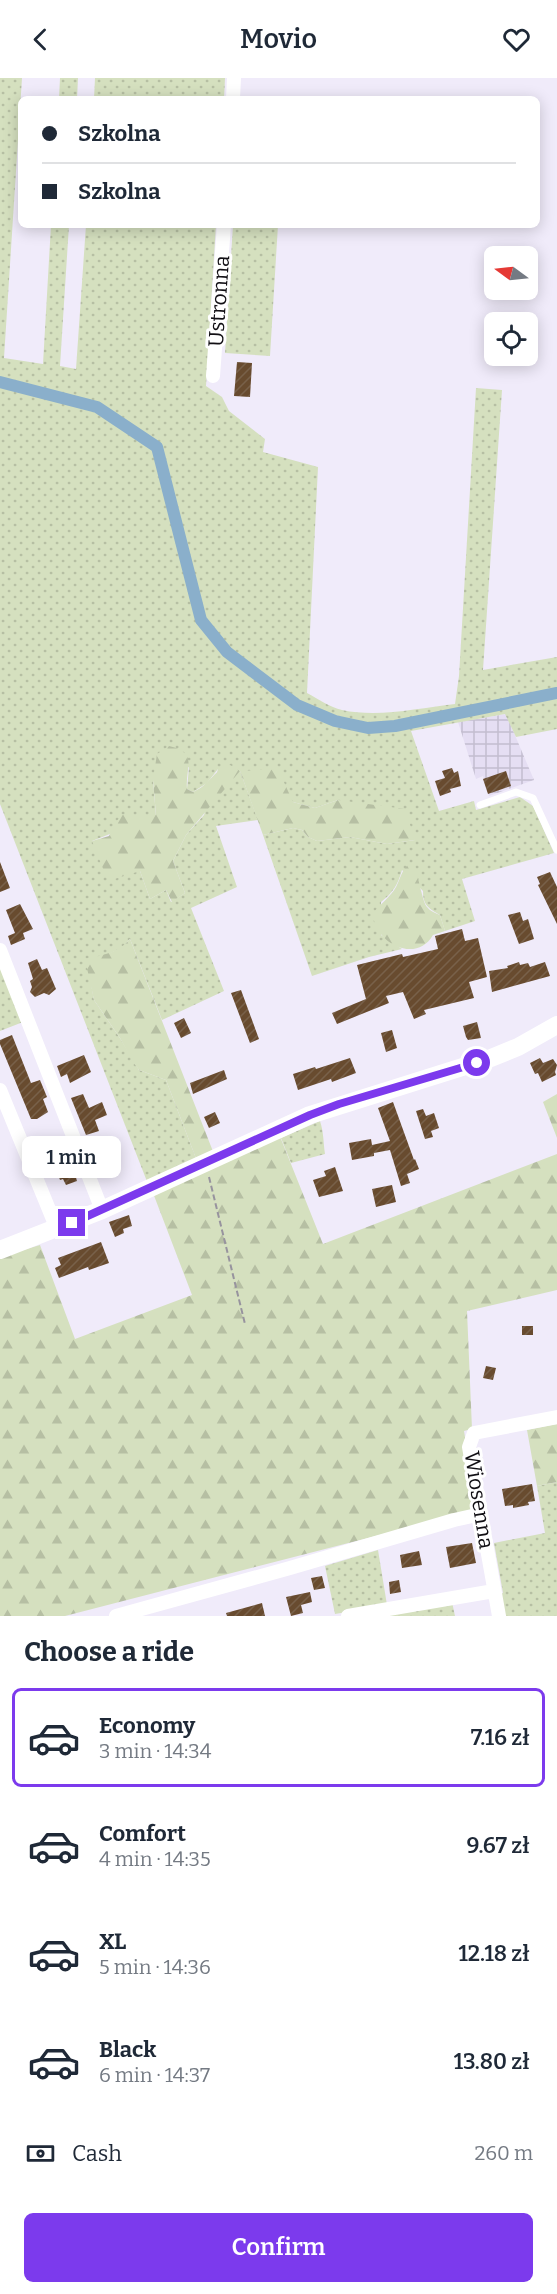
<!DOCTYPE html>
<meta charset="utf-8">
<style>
:root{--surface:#fff;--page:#f2f2f3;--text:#1f2937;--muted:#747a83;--line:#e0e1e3;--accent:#7c3aed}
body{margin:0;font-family:Bitter,serif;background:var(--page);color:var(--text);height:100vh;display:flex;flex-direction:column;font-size:22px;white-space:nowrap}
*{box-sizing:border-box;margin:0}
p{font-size:20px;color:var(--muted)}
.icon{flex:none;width:33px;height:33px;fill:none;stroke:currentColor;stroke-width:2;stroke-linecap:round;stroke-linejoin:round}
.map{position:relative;height:1538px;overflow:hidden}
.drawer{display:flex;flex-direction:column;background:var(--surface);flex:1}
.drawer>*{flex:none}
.banner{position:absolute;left:18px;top:18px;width:522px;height:132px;border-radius:9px;box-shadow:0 3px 15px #0003;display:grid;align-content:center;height:132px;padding:0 24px;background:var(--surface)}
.needle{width:39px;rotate:285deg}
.fabs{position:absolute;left:484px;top:168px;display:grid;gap:12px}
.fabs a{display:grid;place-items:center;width:54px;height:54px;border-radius:9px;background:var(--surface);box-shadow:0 3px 15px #0003;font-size:30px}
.end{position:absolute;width:27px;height:27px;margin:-14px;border:8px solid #7c3aed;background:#fff;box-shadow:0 0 0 3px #fff}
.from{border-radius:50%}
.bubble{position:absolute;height:42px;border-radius:9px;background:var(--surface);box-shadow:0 3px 15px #0003;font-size:20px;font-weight:600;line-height:42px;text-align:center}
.banner b{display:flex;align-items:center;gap:21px;height:57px;font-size:22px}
.banner b+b{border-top:2px solid var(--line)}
.banner i{width:15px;height:15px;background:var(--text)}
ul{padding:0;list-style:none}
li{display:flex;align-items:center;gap:18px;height:99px;margin:0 12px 9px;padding:0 12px;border:3px solid transparent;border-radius:9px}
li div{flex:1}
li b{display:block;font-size:22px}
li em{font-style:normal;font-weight:600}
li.selected{border-color:var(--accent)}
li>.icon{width:54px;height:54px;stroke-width:1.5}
h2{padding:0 24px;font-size:27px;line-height:72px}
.pay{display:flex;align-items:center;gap:15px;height:66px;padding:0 24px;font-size:22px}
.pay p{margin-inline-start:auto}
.action{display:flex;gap:12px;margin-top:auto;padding:12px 24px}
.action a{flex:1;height:69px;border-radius:9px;background:var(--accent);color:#fff;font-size:24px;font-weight:600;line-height:69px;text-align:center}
header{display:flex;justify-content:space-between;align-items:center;height:78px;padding:0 24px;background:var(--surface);font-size:27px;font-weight:600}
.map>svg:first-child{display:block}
.industrial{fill:url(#industrial-grid)}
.grass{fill:url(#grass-dots);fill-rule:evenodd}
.forest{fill:url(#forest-firs)}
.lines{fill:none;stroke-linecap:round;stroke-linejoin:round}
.canal{stroke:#8aafcb;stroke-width:12}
.building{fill:url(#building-hatch)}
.path{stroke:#97939e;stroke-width:2;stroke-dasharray:6 3;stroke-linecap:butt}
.lane{stroke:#fff;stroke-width:7}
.street{stroke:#fff;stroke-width:14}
.secondary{stroke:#fff;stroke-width:18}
.route{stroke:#7c3aed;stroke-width:8}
.labels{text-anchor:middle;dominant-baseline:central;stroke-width:6;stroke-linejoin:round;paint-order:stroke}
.street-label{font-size:21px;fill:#110f14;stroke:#fff}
</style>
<header><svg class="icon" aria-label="back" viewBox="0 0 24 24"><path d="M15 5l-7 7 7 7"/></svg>Movio<svg class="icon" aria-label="heart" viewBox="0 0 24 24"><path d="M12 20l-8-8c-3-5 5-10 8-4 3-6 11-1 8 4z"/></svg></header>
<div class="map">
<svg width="557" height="1538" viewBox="0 0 557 1538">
<defs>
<pattern id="industrial-grid" width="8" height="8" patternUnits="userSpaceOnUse" patternTransform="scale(1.5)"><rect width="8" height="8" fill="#e5def3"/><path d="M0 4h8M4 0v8" fill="none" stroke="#c3bdcf"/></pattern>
<pattern id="grass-dots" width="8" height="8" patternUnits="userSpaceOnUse" patternTransform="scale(1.5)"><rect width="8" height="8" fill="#d5e0bf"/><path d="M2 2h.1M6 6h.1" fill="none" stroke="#b6bfa3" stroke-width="1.8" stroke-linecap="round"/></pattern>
<pattern id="forest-firs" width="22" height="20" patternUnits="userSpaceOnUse" patternTransform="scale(1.5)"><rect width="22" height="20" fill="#d5e0bf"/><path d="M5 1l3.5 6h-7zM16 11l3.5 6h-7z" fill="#b6bfa3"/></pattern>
<pattern id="building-hatch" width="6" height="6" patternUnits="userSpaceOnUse" patternTransform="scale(1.5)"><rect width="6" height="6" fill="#684b2f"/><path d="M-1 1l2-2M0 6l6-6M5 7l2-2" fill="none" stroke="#78614a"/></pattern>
</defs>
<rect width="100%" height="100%" fill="#f0ebfa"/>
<path class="industrial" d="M506,636L534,702L489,718L483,698L476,701L458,644Z"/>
<path class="grass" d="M0,0H22L4,280L43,286L51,147H69L60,288L76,291L86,147H216L206,308L222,319L229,333L265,361L263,374L318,389L307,615C318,621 330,629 342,632C379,640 418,630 455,626L459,598L476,310L502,312L483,592L557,579V651L516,659L505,636L411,653L439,733L474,723L476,732L520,719L533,728L554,775L462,801L475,843L445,853L440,837C428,830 423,827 423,813L402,792C398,806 393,815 381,824V857L402,871L369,879L312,898L263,757L293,750L302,752L308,759L317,763L350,759L387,766L415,762L338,722L315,730L293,724L240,693L258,742L216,748L237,809L191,830L224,913L162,942L130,861L122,870L106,877L91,906L94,922L120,960L139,992L166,1002L197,1083L148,1106L0,726ZM189,689L187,711L193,714L207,705L218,691L204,737L186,757L173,783L185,815L171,824L166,812L150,821L140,793L92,763L156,738L153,702Z
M60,0H78L77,21H59Z
M95,0H225L224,21H94Z
M233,147H278L270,278L225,275Z
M0,885L23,944L0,953Z
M320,1043C324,1056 323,1063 325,1076L291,1085L281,1060Z
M557,1404V1538H504L500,1516L503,1515L494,1465L545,1455L537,1408Z
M378,1472L387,1527L335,1536L325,1488Z
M452,1524L455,1538H372Z"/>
<path class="forest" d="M169,668C199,675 185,689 187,711L193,714C210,707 212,693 230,687L240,693L278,691L293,724L315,730L338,722L405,731L415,762L387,766L350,759L317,763L308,759L302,752L293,750L263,757L240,693L186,757L173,783L185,815L172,824L166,812L150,821L140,793L108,803L92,763L109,758L115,745L122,737H156L153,702L157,676Z
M414,785C417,793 423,826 427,829C430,833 435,835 440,837L445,853L433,857C416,887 373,864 373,835C379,828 385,823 391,816C400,807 399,794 409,786Z
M130,861L214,1076L197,1083L166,1002L139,992L133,984L120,960L94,922L85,881C103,877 118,875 130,861Z
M557,1016V1060L543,1024Z
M279,1056L323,1166L557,1076V1212L467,1233L472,1351L464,1353L477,1432L65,1538H0V1179L40,1167L75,1261L192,1217L153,1115Z
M557,1346V1404L537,1408L527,1352Z"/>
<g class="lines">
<path class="canal" d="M0,304L97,329L157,369L201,542L227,574L297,627L335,643L368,650L395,648L557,615"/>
</g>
<path class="building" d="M237,284L252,285L250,319L234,318Z
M452,690L454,695L458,693L461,708L450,711L451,714L440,718L435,703L445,700L442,693Z
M506,693L511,708L488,716L483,701Z
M0,784L10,810L0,814Z
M550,794L557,809V846L538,807L540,806L537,799Z
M20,826L33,851L23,855L25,861L11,867L8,858L15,855L6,832Z
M520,834L523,843L528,841L534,861L519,866L508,837Z
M462,851L465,863L478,860L487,899L469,904L474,920L424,932L426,936L414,941L403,914L386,918L389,925L337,946L332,935L366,921L357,887L402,876L403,879L438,871L435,858Z
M37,881L42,892L47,890L56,911L49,917L44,915L35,919L30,914L32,909L30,903L33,901L28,885Z
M519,884L520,887L528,885L530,889L545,884L550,898L492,914L489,893L508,890L507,888Z
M241,912L259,961L250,965L231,915Z
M184,940L191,955L181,960L174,945Z
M477,944L481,960L468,962L466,959L463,948Z
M392,952L397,970L386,974L381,955Z
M12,957L31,1005L40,1002L47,1019L43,1021L48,1034L37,1041H31L0,966V962Z
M84,977L91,994L70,1005L67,996L61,999L57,988Z
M350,980L356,995L332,1004L331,1001L298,1012L293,996L315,989L316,991Z
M540,980L543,985L553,981L557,987L555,994L556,997L542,1004L538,995L535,996L530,985Z
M224,992L227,1001L193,1016L190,1005Z
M83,1016L89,1030L102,1024L107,1037L95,1042L99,1053L86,1057L71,1020Z
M393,1024L414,1082L415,1081L419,1091L407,1096L410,1105L401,1108L390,1072L374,1075V1078L352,1082L349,1065L371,1061L372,1067L390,1063L378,1030Z
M423,1031L426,1038L434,1035L439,1050L431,1053L433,1059L425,1061L416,1033Z
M215,1034L220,1045L209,1050L204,1039Z
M55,1071L66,1076L69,1083L71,1082L77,1103L66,1107L63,1101L60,1102L54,1085L42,1089L38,1078Z
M109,1072L111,1076L114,1075L120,1077L118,1081L121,1087L100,1095L94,1079Z
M335,1089L343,1113L319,1119L313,1102L326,1098L324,1093Z
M392,1107L396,1124L376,1129L372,1111Z
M129,1137L132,1148L123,1151L124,1155L115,1159L109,1144Z
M101,1164L109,1185L89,1192L88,1189L59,1200L55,1190L61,1187L58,1180Z
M522,1248H533V1257H522Z
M486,1288L496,1290L493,1302L483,1300Z
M532,1406L535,1423L528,1424L529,1427L513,1430V1427L505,1428L502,1411Z
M472,1465L476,1485L450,1490L446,1469Z
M419,1473L422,1487L402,1490L400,1477Z
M322,1498L325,1510L314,1512L311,1500Z
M399,1502L401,1514L390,1516L389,1504Z
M310,1514L312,1524L301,1527L303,1535L291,1538L286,1519Z
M262,1525L265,1538H227L226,1535Z"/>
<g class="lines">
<path class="path" d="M209,1099L245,1246"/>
<path class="lane" d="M480,727L516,714L533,720L557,772"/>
<path class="street" d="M233,21L234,0
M213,298L224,147
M0,872L102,1132
M0,1012L57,1151
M116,1538L290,1490L454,1442L481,1436
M348,1538L494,1513
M499,1538L469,1369L474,1355L557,1339"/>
<path class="secondary" d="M0,1172L102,1132L310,1037L491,980L518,969L557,947"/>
</g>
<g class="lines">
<path class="route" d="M72,1145L310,1037L339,1026L477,985"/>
</g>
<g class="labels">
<g class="street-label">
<text transform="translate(219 223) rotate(-86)">Ustronna</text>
<text transform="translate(479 1422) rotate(81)">Wiosenna</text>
</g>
</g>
</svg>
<div class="fabs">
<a><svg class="needle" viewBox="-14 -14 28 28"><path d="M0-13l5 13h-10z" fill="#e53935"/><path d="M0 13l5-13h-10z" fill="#747a83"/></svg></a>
<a><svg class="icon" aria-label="locate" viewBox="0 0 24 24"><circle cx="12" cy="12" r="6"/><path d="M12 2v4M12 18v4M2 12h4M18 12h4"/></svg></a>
</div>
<i class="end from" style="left:477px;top:985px"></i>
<i class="end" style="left:72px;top:1145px"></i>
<div class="bubble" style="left:22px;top:1058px;width:99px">1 min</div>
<div class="banner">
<b><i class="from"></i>Szkolna</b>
<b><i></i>Szkolna</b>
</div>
</div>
<section class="drawer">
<h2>Choose a ride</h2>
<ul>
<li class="selected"><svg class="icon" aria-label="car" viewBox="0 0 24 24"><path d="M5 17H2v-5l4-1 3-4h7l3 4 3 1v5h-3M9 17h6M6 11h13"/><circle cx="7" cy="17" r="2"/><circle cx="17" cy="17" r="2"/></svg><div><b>Economy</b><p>3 min · 14:34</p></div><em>7.16 zł</em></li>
<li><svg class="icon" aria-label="car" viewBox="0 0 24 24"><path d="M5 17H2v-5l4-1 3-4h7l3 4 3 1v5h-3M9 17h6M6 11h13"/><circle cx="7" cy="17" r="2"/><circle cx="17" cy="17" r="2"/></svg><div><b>Comfort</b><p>4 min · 14:35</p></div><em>9.67 zł</em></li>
<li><svg class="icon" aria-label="car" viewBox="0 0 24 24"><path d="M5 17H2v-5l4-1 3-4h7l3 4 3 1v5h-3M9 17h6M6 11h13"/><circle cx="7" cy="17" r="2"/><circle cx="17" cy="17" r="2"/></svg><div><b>XL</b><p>5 min · 14:36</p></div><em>12.18 zł</em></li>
<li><svg class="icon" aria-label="car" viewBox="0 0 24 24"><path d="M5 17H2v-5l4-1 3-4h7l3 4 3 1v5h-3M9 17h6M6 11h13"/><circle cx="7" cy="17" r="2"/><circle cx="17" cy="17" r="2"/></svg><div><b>Black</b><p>6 min · 14:37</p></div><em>13.80 zł</em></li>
</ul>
<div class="pay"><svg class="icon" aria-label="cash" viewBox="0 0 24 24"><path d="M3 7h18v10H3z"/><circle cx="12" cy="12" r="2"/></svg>Cash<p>260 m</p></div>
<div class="action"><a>Confirm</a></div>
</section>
